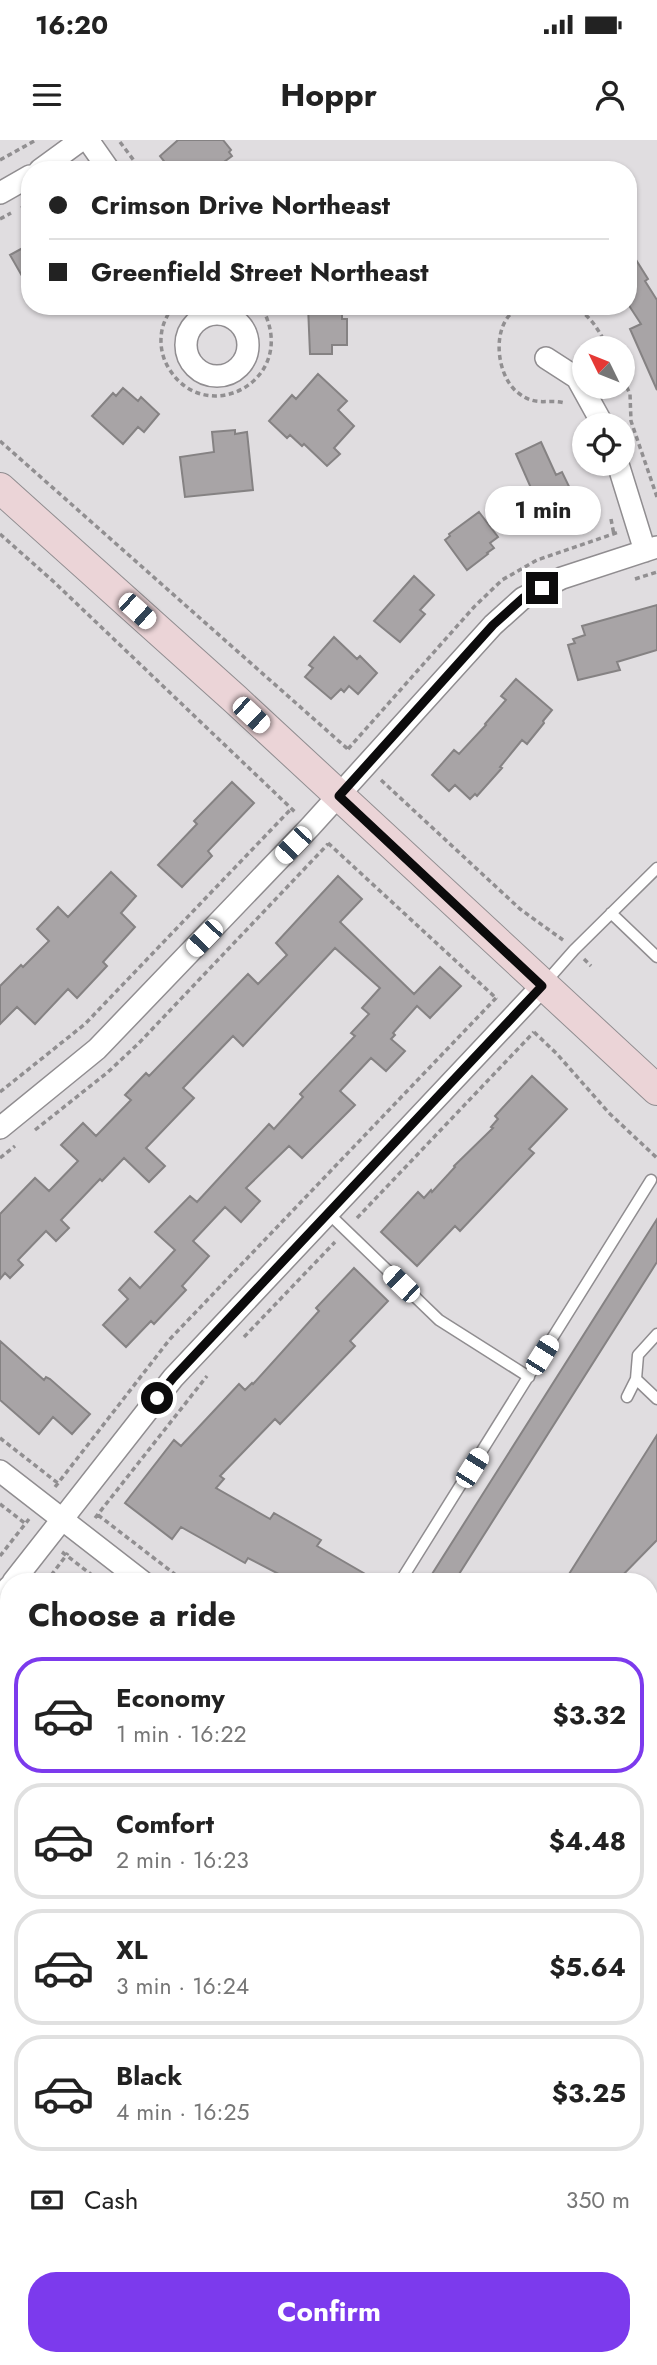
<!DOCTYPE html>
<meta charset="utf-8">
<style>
:root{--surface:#fff;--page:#f6f6f6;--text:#222;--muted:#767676;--line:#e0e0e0;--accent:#7c3aed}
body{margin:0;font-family:Jost,sans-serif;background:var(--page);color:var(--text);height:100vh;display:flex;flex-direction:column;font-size:26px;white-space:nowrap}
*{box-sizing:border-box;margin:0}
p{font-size:23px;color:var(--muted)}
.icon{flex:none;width:38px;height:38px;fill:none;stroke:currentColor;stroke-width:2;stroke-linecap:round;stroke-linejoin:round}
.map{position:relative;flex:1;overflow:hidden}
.details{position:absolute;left:0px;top:1433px;width:658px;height:793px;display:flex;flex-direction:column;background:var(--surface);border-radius:28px 28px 0 0;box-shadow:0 2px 5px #0004}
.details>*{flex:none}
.banner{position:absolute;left:21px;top:21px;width:616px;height:154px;border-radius:28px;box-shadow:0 2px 5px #0004;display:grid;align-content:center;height:154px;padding:0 28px;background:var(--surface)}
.needle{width:46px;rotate:313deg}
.buttons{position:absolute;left:572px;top:196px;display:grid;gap:14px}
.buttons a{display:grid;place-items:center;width:63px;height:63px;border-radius:50%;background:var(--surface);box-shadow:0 2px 5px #0004;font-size:35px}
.end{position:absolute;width:32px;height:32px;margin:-16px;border:9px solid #0c0b0c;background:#fff;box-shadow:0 0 0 4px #fff}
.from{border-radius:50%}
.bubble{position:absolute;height:49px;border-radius:24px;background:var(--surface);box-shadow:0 2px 5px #0004;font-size:23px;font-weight:700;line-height:49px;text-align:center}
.car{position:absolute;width:21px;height:42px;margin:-21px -10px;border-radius:9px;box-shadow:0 0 5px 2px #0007;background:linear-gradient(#fff 24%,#345 0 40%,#fff 0 76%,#345 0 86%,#fff 0)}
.banner b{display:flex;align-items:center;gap:24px;height:66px;font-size:26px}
.banner b+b{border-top:2px solid var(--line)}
.banner i{width:18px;height:18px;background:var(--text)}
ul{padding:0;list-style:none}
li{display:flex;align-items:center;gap:21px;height:116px;margin:0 14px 10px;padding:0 14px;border:4px solid var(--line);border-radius:28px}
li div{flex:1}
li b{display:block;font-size:26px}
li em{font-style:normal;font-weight:700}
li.on{border-color:var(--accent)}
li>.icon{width:63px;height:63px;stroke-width:1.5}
h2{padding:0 28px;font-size:32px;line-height:84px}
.pay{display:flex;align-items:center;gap:18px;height:77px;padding:0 28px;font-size:26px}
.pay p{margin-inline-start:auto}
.cta{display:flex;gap:14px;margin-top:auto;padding:14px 28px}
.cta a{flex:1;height:80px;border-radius:28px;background:var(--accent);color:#fff;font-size:28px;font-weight:700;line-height:80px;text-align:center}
.status{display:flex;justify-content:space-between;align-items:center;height:49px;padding:0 35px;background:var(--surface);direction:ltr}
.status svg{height:19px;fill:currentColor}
header{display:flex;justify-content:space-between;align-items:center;height:91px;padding:0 28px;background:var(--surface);font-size:32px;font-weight:700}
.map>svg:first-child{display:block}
.building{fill:#a8a4a6;stroke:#858283;stroke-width:2}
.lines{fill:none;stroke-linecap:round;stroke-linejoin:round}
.lane-casing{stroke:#908d90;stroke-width:13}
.street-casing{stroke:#908d90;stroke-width:24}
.secondary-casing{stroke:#908d90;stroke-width:32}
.path{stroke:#918f91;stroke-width:3.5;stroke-dasharray:5 3.5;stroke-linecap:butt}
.lane{stroke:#fff;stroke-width:10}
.street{stroke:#fff;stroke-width:21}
.secondary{stroke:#ebd4d7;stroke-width:30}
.route{stroke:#0c0b0c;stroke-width:9}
</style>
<div class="status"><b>16:20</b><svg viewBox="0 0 49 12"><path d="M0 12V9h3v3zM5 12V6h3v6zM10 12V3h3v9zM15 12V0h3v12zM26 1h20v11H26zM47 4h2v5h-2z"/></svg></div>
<header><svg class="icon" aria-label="menu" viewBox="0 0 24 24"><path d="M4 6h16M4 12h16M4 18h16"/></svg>Hoppr<svg class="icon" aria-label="person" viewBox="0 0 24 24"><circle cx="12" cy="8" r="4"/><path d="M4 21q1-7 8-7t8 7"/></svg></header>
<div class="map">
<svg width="657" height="2225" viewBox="0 0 657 2225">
<rect width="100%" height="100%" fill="#e0dde0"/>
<path class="building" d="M178,0H223L231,10L229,12L232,16L213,30H171L160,16Z
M30,104V150L10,115Z
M628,107L648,139L645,141L657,160V250L630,189L641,184L628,164Z
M308,166H342V179H347V205H332V214H310Z
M318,234L347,261L338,270L354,286L334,308L340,314L327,326L304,304L302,306L290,295L287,298L269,281L292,255L296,259Z
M123,248L138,261L141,257L159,274L144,292L138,287L123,304L92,276L113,253L116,256Z
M235,290V294L247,292L253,350L185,357L180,317L214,312L212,292Z
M541,302L556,335L562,332L579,367L546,382L516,314Z
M479,372L498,397L490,403L494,408L487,413L488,414L467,430L445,400L450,396L449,394Z
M414,436L434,455L420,470L425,474L400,502L374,481Z
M657,465V510L617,522L620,530L578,540L568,505L575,503L573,499L585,495L582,486Z
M334,497L357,519L360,516L377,533L358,554L349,546L344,552L341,549L331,559L305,537L313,528L309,525Z
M516,539L552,570L543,581L544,583L527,604L522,600L500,627L502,628L477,656L475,654L470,659L455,645L449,651L432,635L454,610L459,614L486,585L485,584L506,560L501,556Z
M232,642L254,663L208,711L212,716L182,747L158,725L197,684L194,681Z
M111,732L136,756L121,773L135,787L103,822L107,826L77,858L68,849L35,884L17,867L0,884V846L21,825L23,827L49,801L37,789L58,767L68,777Z
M338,736L362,759L340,782L414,854L440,827L461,846L430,878L417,866L393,893L395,895L391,899L405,911L386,931L371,918L340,951L355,965L302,1018L289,1006L246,1048L260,1061L241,1082L225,1067L193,1101L209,1116L182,1146L186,1150L154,1184L151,1181L126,1207L103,1185L128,1159L119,1150L130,1138L140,1148L175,1110L155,1092L190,1056L197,1062L269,984L274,989L303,957L300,954L355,896L351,893L369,874L362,868L380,848L335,808L243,906L233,896L183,948L194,958L146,1008L165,1026L149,1042L124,1018L102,1041L100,1039L61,1080L69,1088L56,1101L46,1091L18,1120L23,1125L10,1138L5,1133L0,1139V1074L35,1038L49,1051L78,1021L61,1005L83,983L96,996L131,960L125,955L146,933L149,936L248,834L258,844L287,815L276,803Z
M532,936L567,969L529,1009L534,1013L460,1091L455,1086L417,1126L381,1092L418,1052L424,1058L431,1050L432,1052L455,1027L454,1026L493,988L491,987L498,979L495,976Z
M657,1079V1122L454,1442H427Z
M354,1128L388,1161L350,1201L355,1206L280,1284L275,1279L220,1336L224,1339L216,1348L270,1379L274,1373L321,1400L317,1406L379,1442H294L248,1418L245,1423L181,1387L172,1399L125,1363L174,1300L181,1306L239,1244L245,1250L252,1243L253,1244L319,1171L316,1168Z
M0,1201L44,1240L46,1237L50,1239L90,1274L72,1294L53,1277L39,1294L0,1260Z
M657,1295V1400L616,1442H564Z"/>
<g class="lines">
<g class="lane-casing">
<path id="lane" d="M611,773L657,817
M544,844L574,810L657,728
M328,1073L439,1180L529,1237
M657,1194L638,1215L636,1239L657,1259
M627,1257L636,1239
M400,1442L651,1040
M0,1498L9,1504
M649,1511L657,1519
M649,2001L657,2008
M649,2203L657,2195
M629,2225L636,2217"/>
</g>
<g class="street-casing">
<path id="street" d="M88,0L109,30
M40,30L81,0
M0,53L30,36
M186 205a31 31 0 1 1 62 0a31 31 0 1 1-62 0Z
M546,218L577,238L603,285
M618,324L645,411
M0,988L97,909L310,687L493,485L523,458L562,438L657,407
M0,1331L143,1442
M13,1442L173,1238L542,846
M0,1459L9,1447
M0,1697L9,1705"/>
</g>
<g class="secondary-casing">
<path id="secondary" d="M0,348L235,559L657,950
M649,1567L657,1559
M0,2191L9,2183"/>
</g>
<path class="path" d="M120,2L141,30
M0,20L36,0
M21,68L30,64
M0,79L11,73
M172,166C169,173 165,179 163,186C159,200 161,215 168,227C205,291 303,239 261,166
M524,166C490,176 494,233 517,252C537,268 547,258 565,263
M571,166C590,173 599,191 608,208
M623,239L630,254L631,281L657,357
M580,291L584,302
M0,301L350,611
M611,379L614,395
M0,394L54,442L295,672
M635,439L657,432
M348,609L474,467L502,440L537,420L619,392
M381,640L520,769L563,800
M328,703L497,859
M584,819L591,826
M534,892L557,914L609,973L657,1018
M0,952L85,884L291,669
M35,990L108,932L139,903L328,704
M0,1018L15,1006
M357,1078L534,892
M244,1197L335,1102
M0,1298L59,1344
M55,1347L170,1199L496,858
M0,1364L26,1384
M98,1375L185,1442
M95,1378L207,1236
M62,1412L101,1442
M0,1416L29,1379
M46,1442L68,1413
M649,1490L657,1482
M157,2225L161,2217"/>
<use href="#lane" class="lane"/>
<use href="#street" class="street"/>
<use href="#secondary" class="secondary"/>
</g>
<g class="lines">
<path class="route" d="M157,1258L173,1238L542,846L339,656L493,485L523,458L542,448"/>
</g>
</svg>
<div class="buttons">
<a><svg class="needle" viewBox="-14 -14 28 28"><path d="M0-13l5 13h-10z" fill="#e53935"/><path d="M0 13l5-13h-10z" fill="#767676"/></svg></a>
<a><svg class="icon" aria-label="locate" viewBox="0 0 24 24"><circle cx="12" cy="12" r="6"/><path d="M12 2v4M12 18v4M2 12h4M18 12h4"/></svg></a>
</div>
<i class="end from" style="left:157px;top:1258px"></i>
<i class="end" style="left:542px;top:448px"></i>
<div class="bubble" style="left:485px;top:346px;width:116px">1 min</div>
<i class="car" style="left:137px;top:471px;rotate:132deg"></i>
<i class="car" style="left:251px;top:575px;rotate:133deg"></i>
<i class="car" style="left:293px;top:705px;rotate:224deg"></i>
<i class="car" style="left:204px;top:798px;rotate:224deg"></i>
<i class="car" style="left:401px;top:1144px;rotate:314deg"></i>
<i class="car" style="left:542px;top:1215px;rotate:32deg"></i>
<i class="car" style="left:472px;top:1328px;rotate:32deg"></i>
<div class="banner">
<b><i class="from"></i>Crimson Drive Northeast</b>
<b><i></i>Greenfield Street Northeast</b>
</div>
<section class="details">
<h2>Choose a ride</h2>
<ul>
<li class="on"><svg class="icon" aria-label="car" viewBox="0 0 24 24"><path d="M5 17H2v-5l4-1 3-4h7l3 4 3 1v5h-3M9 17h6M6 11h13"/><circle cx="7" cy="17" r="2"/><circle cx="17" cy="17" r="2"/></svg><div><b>Economy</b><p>1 min · 16:22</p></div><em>$3.32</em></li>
<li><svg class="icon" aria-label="car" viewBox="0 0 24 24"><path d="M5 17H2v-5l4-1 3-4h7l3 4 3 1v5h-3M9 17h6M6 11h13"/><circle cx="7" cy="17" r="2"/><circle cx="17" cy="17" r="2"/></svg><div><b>Comfort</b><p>2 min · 16:23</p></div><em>$4.48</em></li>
<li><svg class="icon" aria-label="car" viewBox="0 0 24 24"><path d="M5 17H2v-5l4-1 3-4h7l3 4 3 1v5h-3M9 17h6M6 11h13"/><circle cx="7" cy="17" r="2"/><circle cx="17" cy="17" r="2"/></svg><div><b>XL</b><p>3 min · 16:24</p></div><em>$5.64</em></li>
<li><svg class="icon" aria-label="car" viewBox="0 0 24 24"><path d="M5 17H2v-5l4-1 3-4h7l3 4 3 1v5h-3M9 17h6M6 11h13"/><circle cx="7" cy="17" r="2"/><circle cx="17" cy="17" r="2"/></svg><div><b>Black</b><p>4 min · 16:25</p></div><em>$3.25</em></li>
</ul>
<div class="pay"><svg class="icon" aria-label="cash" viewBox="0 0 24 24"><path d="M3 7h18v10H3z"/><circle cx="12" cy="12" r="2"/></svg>Cash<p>350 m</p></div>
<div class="cta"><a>Confirm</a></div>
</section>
</div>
